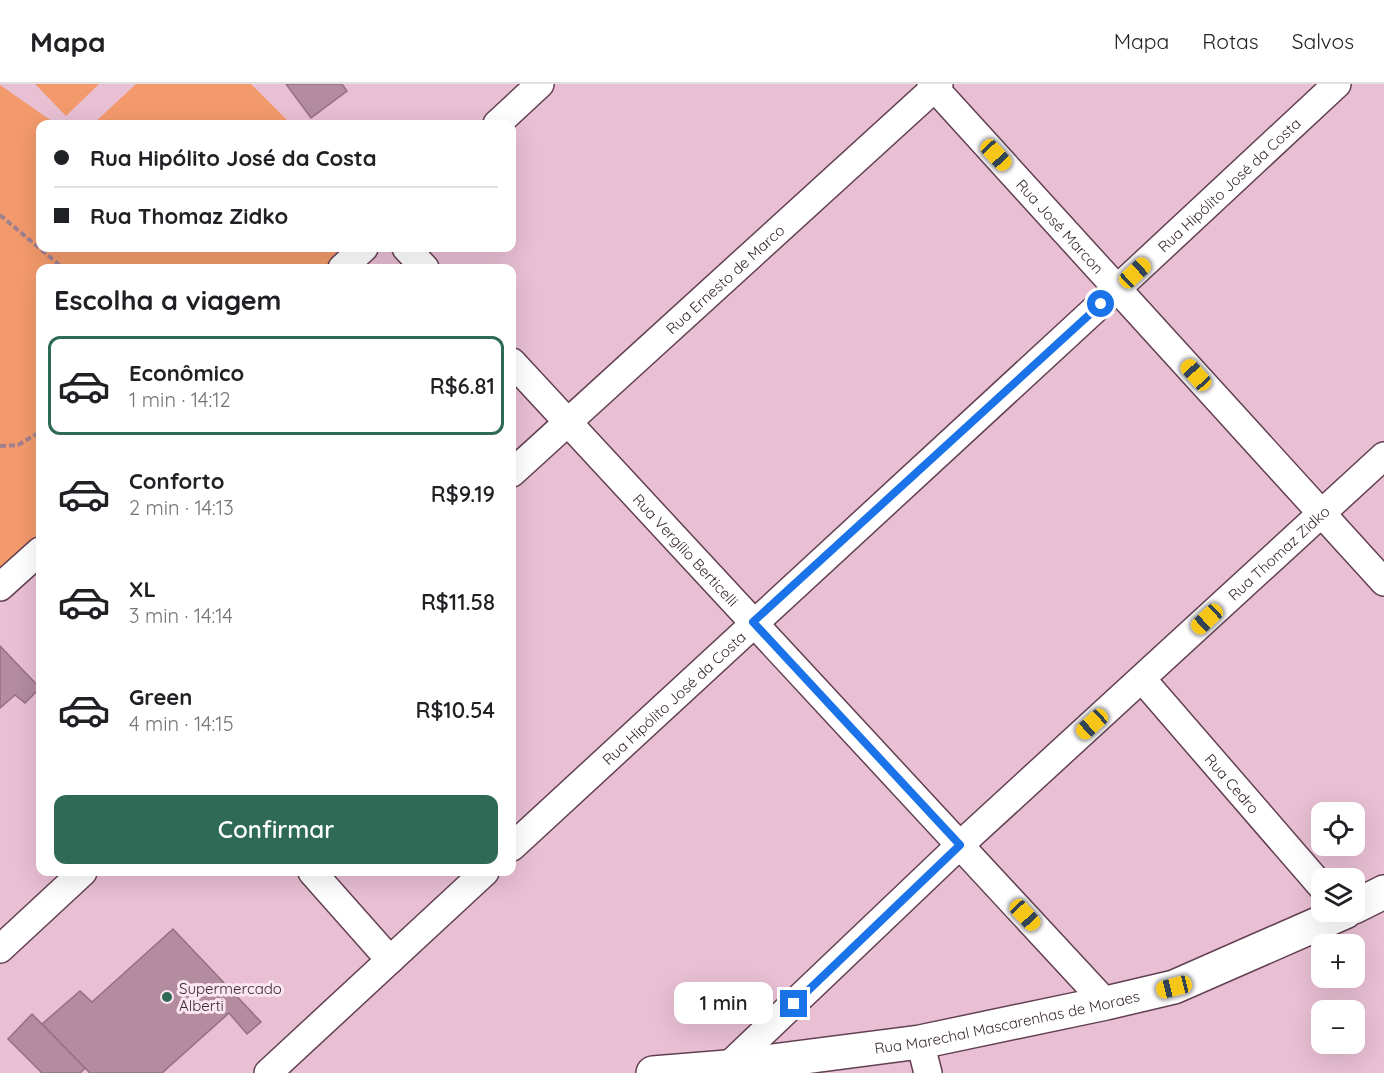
<!DOCTYPE html>
<html lang="pt">
<meta charset="utf-8">
<style>
:root{--surface:#fff;--page:#f6f6f6;--text:#202124;--muted:#757577;--line:#e0e0e0;--accent:#2e6a55}
body{margin:0;font-family:Quicksand,sans-serif;background:var(--page);color:var(--text);height:100vh;display:flex;flex-direction:column;font-size:22px;white-space:nowrap}
*{box-sizing:border-box;margin:0}
p{font-size:20px;color:var(--muted)}
.icon{flex:none;width:33px;height:33px;fill:none;stroke:currentColor;stroke-width:2;stroke-linecap:round;stroke-linejoin:round}
.map{position:relative;flex:1;overflow:hidden}
.panel{position:absolute;left:36px;top:180px;width:480px;height:612px;display:flex;flex-direction:column;background:var(--surface);border-radius:12px;box-shadow:0 6px 24px #0002}
.panel>*{flex:none}
.top-card{position:absolute;left:36px;top:36px;width:480px;height:132px;border-radius:12px;box-shadow:0 6px 24px #0002;display:grid;align-content:center;height:132px;padding:0 18px;background:var(--surface)}
.controls{position:absolute;left:1311px;top:718px;display:grid;gap:12px}
.controls a{display:grid;place-items:center;width:54px;height:54px;border-radius:12px;background:var(--surface);box-shadow:0 6px 24px #0002;font-size:30px}
.end{position:absolute;width:27px;height:27px;margin:-14px;border:8px solid #1a73e8;background:#fff;box-shadow:0 0 0 3px #fff}
.from{border-radius:50%}
.bubble{position:absolute;height:42px;border-radius:12px;background:var(--surface);box-shadow:0 6px 24px #0002;font-size:20px;font-weight:600;line-height:42px;text-align:center}
.car{position:absolute;width:18px;height:36px;margin:-18px -9px;border-radius:8px;box-shadow:0 0 4px 2px #0007;background:linear-gradient(#f5c518 24%,#345 0 40%,#f5c518 0 76%,#345 0 86%,#f5c518 0)}
.top-card b{display:flex;align-items:center;gap:21px;height:57px;font-size:22px}
.top-card b+b{border-top:2px solid var(--line)}
.top-card i{width:15px;height:15px;background:var(--text)}
ul{padding:0;list-style:none}
li{display:flex;align-items:center;gap:18px;height:99px;margin:0 12px 9px;padding:0 6px;border:3px solid transparent;border-radius:12px}
li div{flex:1}
li b{display:block;font-size:22px}
li em{font-style:normal;font-weight:600}
li.selected{border-color:var(--accent)}
li>.icon{width:54px;height:54px;stroke-width:1.5}
h2{padding:0 18px;font-size:27px;line-height:72px}
.button{display:flex;gap:12px;margin-top:auto;padding:12px 18px}
.button a{flex:1;height:69px;border-radius:12px;background:var(--accent);color:#fff;font-size:24px;font-weight:600;line-height:69px;text-align:center}
header{display:flex;align-items:center;gap:36px;box-sizing:border-box;height:84px;padding:0 30px;background:var(--surface);border-bottom:2px solid var(--line)}
header strong{font-size:28px}
nav{display:flex;gap:33px;margin-inline-start:auto;font-size:21px}
.map>svg:first-child{display:block}
.green{fill:#f39a6c}
.building{fill:#b38c9f;stroke:#956f82;stroke-width:1.5}
.lines{fill:none;stroke-linecap:round;stroke-linejoin:round}
.street-casing{stroke:#624052;stroke-width:30}
.secondary-casing{stroke:#624052;stroke-width:36}
.path{stroke:#a08190;stroke-width:4;stroke-dasharray:6 3;stroke-linecap:butt}
.street{stroke:#fff;stroke-width:27}
.secondary{stroke:#fff;stroke-width:33}
.route{stroke:#1a73e8;stroke-width:8}
.poi-dot{fill:#2e6a55;stroke:#fce6f0;stroke-width:2}
.labels{text-anchor:middle;dominant-baseline:central;stroke-width:6;stroke-linejoin:round;paint-order:stroke}
.street-label{font-size:15px;fill:#392931;stroke:#fce6f0}
.poi-label{font-size:15px;fill:#392931;stroke:#fce6f0;text-anchor:start}
</style>
<header>
<strong>Mapa</strong>
<nav><a>Mapa</a><a>Rotas</a><a>Salvos</a></nav>
</header>
<div class="map">
<svg width="1384" height="989" viewBox="0 0 1384 989">
<rect width="100%" height="100%" fill="#e8bfd3"/>
<path class="green" d="M35,0H99L66,32Z
M136,0H251L291,40H93Z
M0,1L56,40H40V164H354L331,184H40V456L0,494Z"/>
<path class="building" d="M286,0H342L347,7L311,34Z
M0,562L40,604L25,619L15,611L0,624Z
M173,845L261,938L247,950L229,929L162,989H90L42,940L80,907L92,918Z
M32,930L85,984L80,989H42L8,955Z"/>
<g class="lines">
<g class="street-casing">
<g id="street">
<path id="s1" d="M931,0L1384,498"/>
<path d="M497,40L540,0"/>
<path d="M406,164L425,184"/>
<path d="M342,184L364,164"/>
<path id="s2" d="M512,278L1106,919"/>
<path id="s3" d="M512,389L939,0"/>
<path d="M0,503L40,467"/>
<path id="s4" d="M1142,595L1322,803"/>
<path id="s5" d="M512,763L1118,204L1337,0"/>
<path d="M312,788L390,876"/>
<path d="M0,865L83,788"/>
<path d="M920,958L928,989"/>
<path id="s6" d="M727,983L960,761L1384,372"/>
<path d="M268,989L485,788"/>
</g>
</g>
<g class="secondary-casing">
<g id="secondary">
<path d="M1354,823L1384,808"/>
<path id="s7" d="M653,989L727,983L920,958L1106,919L1174,903L1345,828"/>
</g>
</g>
<path class="path" d="M0,131L63,184
M0,362L18,361L40,348"/>
<use href="#street" class="street"/>
<use href="#secondary" class="secondary"/>
</g>
<g class="lines">
<path class="route" d="M794,920L960,761L753,538L1101,220"/>
</g>
<circle class="poi-dot" cx="167" cy="913" r="6"/>
<g class="labels">
<g class="street-label">
<text stroke="none"><textPath href="#s5" startOffset="976">Rua Hipólito José da Costa</textPath></text>
<text stroke="none"><textPath href="#s1" startOffset="192">Rua José Marcon</textPath></text>
<text stroke="none"><textPath href="#s3" startOffset="288">Rua Ernesto de Marco</textPath></text>
<text stroke="none"><textPath href="#s2" startOffset="256">Rua Vergílio Berticelli</textPath></text>
<text stroke="none"><textPath href="#s6" startOffset="754">Rua Thomaz Zidko</textPath></text>
<text stroke="none"><textPath href="#s5" startOffset="220">Rua Hipólito José da Costa</textPath></text>
<text stroke="none"><textPath href="#s4" startOffset="138">Rua Cedro</textPath></text>
<text stroke="none"><textPath href="#s7" startOffset="358">Rua Marechal Mascarenhas de Moraes</textPath></text>
</g>
<g class="poi-label">
<text x="179" y="904">Supermercado<tspan x="179" dy="17">Alberti</tspan></text>
</g>
</g>
</svg>
<div class="controls">
<a><svg class="icon" aria-label="locate" viewBox="0 0 24 24"><circle cx="12" cy="12" r="6"/><path d="M12 2v4M12 18v4M2 12h4M18 12h4"/></svg></a>
<a><svg class="icon" aria-label="layers" viewBox="0 0 24 24"><path d="M12 4l9 5-9 5-9-5zM3 14l9 5 9-5"/></svg></a>
<a>+</a>
<a>−</a>
</div>
<i class="end from" style="left:1101px;top:220px"></i>
<i class="end" style="left:794px;top:920px"></i>
<div class="bubble" style="left:674px;top:898px;width:99px">1 min</div>
<i class="car" style="left:996px;top:71px;rotate:137deg"></i>
<i class="car" style="left:1135px;top:189px;rotate:47deg"></i>
<i class="car" style="left:1196px;top:291px;rotate:318deg"></i>
<i class="car" style="left:1207px;top:535px;rotate:227deg"></i>
<i class="car" style="left:1092px;top:640px;rotate:228deg"></i>
<i class="car" style="left:1025px;top:831px;rotate:137deg"></i>
<i class="car" style="left:1174px;top:903px;rotate:256deg"></i>
<div class="top-card">
<b><i class="from"></i>Rua Hipólito José da Costa</b>
<b><i></i>Rua Thomaz Zidko</b>
</div>
<section class="panel">
<h2>Escolha a viagem</h2>
<ul>
<li class="selected"><svg class="icon" aria-label="car" viewBox="0 0 24 24"><path d="M5 17H2v-5l4-1 3-4h7l3 4 3 1v5h-3M9 17h6M6 11h13"/><circle cx="7" cy="17" r="2"/><circle cx="17" cy="17" r="2"/></svg><div><b>Econômico</b><p>1 min · 14:12</p></div><em>R$6.81</em></li>
<li><svg class="icon" aria-label="car" viewBox="0 0 24 24"><path d="M5 17H2v-5l4-1 3-4h7l3 4 3 1v5h-3M9 17h6M6 11h13"/><circle cx="7" cy="17" r="2"/><circle cx="17" cy="17" r="2"/></svg><div><b>Conforto</b><p>2 min · 14:13</p></div><em>R$9.19</em></li>
<li><svg class="icon" aria-label="car" viewBox="0 0 24 24"><path d="M5 17H2v-5l4-1 3-4h7l3 4 3 1v5h-3M9 17h6M6 11h13"/><circle cx="7" cy="17" r="2"/><circle cx="17" cy="17" r="2"/></svg><div><b>XL</b><p>3 min · 14:14</p></div><em>R$11.58</em></li>
<li><svg class="icon" aria-label="car" viewBox="0 0 24 24"><path d="M5 17H2v-5l4-1 3-4h7l3 4 3 1v5h-3M9 17h6M6 11h13"/><circle cx="7" cy="17" r="2"/><circle cx="17" cy="17" r="2"/></svg><div><b>Green</b><p>4 min · 14:15</p></div><em>R$10.54</em></li>
</ul>
<div class="button"><a>Confirmar</a></div>
</section>
</div>
